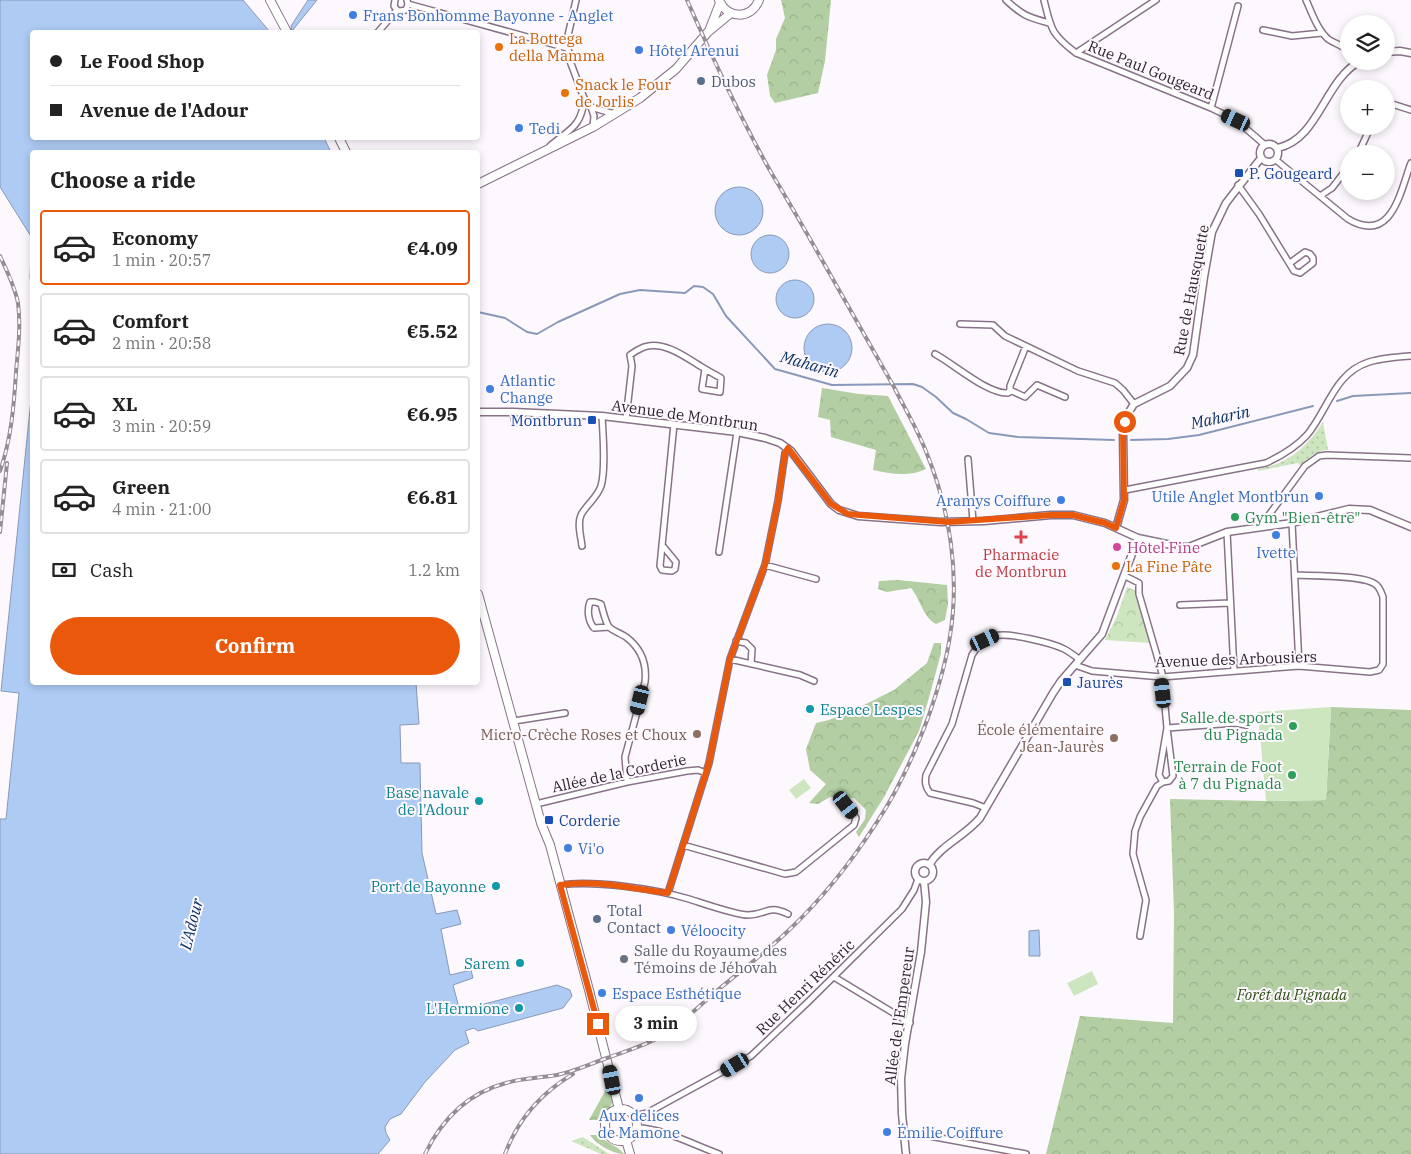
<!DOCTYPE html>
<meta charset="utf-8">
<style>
:root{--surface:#fff;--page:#f6f6f6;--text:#222;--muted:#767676;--line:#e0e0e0;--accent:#ea580c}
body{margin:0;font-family:"IBM Plex Serif",serif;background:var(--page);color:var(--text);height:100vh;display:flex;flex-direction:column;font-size:19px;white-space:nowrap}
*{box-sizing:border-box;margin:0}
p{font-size:16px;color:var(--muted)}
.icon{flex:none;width:28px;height:28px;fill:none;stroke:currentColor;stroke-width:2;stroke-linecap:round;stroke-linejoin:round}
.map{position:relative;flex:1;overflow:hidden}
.drawer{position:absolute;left:30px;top:150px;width:450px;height:535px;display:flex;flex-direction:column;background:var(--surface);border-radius:5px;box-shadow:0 2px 8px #0003}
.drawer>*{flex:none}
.banner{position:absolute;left:30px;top:30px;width:450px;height:110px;border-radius:5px;box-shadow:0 2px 8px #0003;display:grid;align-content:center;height:110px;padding:0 20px;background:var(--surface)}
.buttons{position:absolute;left:1340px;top:15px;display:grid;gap:10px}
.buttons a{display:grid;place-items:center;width:55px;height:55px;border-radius:50%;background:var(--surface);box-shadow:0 2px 8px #0003;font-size:25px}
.end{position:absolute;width:22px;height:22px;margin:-11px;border:6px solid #ea580c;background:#fff;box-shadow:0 0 0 2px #fff}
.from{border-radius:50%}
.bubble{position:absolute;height:35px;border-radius:18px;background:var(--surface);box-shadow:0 2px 8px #0003;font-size:16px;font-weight:700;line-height:35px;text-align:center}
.car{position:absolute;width:15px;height:30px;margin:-15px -8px;border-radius:6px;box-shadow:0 0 4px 1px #0007;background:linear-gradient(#222 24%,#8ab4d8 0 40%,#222 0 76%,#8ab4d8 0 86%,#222 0)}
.banner b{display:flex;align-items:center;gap:18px;height:48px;font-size:19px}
.banner b+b{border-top:1px solid var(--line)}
.banner i{width:12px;height:12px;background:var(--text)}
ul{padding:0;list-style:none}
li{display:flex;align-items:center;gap:15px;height:75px;margin:0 10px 8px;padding:0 10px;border:2px solid var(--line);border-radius:5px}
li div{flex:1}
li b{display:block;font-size:19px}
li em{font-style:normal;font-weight:700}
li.current{border-color:var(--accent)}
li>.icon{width:45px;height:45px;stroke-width:1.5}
h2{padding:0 20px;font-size:22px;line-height:60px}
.pay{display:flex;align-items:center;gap:12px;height:55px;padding:0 20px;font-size:19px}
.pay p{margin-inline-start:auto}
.primary-button{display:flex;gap:10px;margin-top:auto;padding:10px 20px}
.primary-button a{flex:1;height:58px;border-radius:30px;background:var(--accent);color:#fff;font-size:20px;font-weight:700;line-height:58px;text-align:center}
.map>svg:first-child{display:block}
.grass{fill:url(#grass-dots)}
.forest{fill:url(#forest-crowns)}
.park{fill:url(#park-crowns)}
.pitch{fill:#cde6bf}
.water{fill:#aecbf4;stroke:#8899b9}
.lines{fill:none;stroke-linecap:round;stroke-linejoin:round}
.stream{stroke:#8899b9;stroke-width:2}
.minor-casing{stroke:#887288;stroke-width:8}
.tertiary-casing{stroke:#887288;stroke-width:9}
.secondary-casing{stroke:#887288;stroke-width:10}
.minor{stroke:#fff;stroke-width:5}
.tertiary{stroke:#fff;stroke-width:6}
.secondary{stroke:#fff;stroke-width:8}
.rail-casing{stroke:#948d94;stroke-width:4}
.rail{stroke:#fdf8fd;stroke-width:2;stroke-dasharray:5.5;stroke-linecap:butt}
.route{stroke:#ea580c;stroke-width:6}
.shop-dot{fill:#3f7fe0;stroke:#fdf8fd;stroke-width:2}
.food-dot{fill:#e8710a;stroke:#fdf8fd;stroke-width:2}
.service-dot{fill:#5c6f8a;stroke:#fdf8fd;stroke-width:2}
.transit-dot{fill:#1a4fb4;stroke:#fdf8fd;stroke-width:2}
.leisure-dot{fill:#2e9e5b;stroke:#fdf8fd;stroke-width:2}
.health-dot{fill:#e0444e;stroke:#fdf8fd;stroke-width:2}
.hotel-dot{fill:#d1479c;stroke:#fdf8fd;stroke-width:2}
.culture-dot{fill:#0f9aa8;stroke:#fdf8fd;stroke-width:2}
.education-dot{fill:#8d6e63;stroke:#fdf8fd;stroke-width:2}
.worship-dot{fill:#6b7280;stroke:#fdf8fd;stroke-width:2}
.labels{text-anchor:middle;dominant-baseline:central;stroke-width:4;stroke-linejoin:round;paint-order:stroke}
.shop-label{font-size:15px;fill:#366cbe;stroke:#fdf8fd;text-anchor:start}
.food-label{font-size:15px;fill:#c56008;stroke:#fdf8fd;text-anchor:start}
.street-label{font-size:15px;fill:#2e252e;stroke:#fdf8fd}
.service-label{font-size:15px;fill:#4e5e75;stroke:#fdf8fd;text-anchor:start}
.transit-label{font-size:15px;fill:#164399;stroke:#fdf8fd;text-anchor:start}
.leisure-label{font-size:15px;fill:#27864d;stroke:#fdf8fd;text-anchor:end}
.hotel-label{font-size:15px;fill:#b23c85;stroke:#fdf8fd;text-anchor:start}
.health-label{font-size:15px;fill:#be3a42;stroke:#fdf8fd}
.culture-label{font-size:15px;fill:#0d838f;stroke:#fdf8fd;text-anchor:end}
.education-label{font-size:15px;fill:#785e54;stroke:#fdf8fd;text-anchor:end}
.worship-label{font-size:15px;fill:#5b616d;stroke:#fdf8fd;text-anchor:start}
.park-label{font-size:15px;font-style:italic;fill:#2d4f13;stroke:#fdf8fd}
.water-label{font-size:16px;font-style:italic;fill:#0d3364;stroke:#fdf8fd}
</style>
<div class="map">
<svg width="1411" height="1154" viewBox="0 0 1411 1154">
<defs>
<pattern id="grass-dots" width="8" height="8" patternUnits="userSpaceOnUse" patternTransform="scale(1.25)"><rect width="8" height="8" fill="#cde6bf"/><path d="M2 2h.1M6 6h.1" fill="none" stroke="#b0c5a4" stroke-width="1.8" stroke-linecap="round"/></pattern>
<pattern id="forest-crowns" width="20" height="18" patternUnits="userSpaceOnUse" patternTransform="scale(1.25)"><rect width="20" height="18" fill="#b2cea2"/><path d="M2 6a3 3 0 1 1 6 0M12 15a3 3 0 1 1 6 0" fill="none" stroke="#99b18c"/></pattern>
<pattern id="park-crowns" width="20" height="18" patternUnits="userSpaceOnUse" patternTransform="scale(1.25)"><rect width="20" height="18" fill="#cde6bf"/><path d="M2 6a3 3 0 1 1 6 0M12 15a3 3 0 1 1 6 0" fill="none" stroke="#b0c5a4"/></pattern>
</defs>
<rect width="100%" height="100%" fill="#fdf8fd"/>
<path class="grass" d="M1323,422L1328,450C1315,451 1309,457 1300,466L1298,463L1258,471V469C1288,464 1307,447 1323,422Z
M583,1137L609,1154H601L571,1141Z"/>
<path class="forest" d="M781,0H831L825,61L818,93L775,103L770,96L767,75L776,50V39L785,18Z
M822,388L859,394L888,396L926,469C910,477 890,474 873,470L876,450L831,437L830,420L818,417Z
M898,580L947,585L948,604L945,620L936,624C922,616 921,600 911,588L887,592L878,589L879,581Z
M934,643H941V653L930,694L919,731L884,797L859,837L856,832L865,819L866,810L854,798L830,797L818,804L809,803L826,784L810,770L806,749L816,723L829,720L860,707L894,690L927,663Z
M1331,707L1411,710V1154H1046L1080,1016L1173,1023L1174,912L1170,799L1266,801L1326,800Z
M609,1084C610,1091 614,1100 611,1106C608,1111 603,1115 601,1120H589Z
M590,1135H600C606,1144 618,1145 624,1154C613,1154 596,1144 590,1135Z"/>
<path class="park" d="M1127,587L1137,591L1150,643L1105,640L1117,616Z"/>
<path class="pitch" d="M1331,707L1326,800L1266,801L1258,712Z
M804,779L811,788L796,799L789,790Z
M1092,971L1098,984L1074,996L1067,983Z"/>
<path class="water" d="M0,0H243L270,32H32V138H324L331,152H32V290L30,277L32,238L0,187Z
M308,0H317L292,31L291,26Z
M715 211a24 24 0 1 1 48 0a24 24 0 1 1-48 0Z
M751 254a19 19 0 1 1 38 0a19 19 0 1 1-38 0Z
M776 299a19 19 0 1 1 38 0a19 19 0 1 1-38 0Z
M804 348a24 24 0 1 1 48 0a24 24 0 1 1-48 0Z
M32,390V682L416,683L419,724L400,725L401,763H420L422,853L436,914L457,910L461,924L441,929L450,975L471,970L473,978L453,985L461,1015L470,1013L469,1008L557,985L570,990L572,996L563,1008L478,1031L474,1028L465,1031L469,1043L455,1050L425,1082L401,1114L390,1119L385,1127L386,1133L390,1140L378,1154H0V819H6L19,693L1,691Z
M1039,930L1040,956H1029V931Z"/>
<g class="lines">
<path class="stream" d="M478,312L505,318L527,332L537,334L558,322L620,294L640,290L685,293L694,286L703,287L713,294L726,316L775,369L832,385L913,384L922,387L936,397L953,413L966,419L989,433L1018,437L1114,440
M1337,401L1353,396L1411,393
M1131,440L1168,439L1199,435L1313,406"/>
<g class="minor-casing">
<path id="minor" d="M395,0L394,6L397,10
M576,0L567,40L570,61L584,98L591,107L614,114
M1006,0C1023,16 1028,17 1049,23
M1044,0C1051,29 1051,34 1076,53L1211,108L1236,120L1265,145
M1306,0C1312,13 1317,29 1328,39C1335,44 1343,45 1349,52
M408,4L567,48
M397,10L400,11L406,10L408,4L407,0
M1263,30L1292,36L1322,33
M378,32L397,10
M1076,53L1156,0
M1386,105L1392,104L1411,110
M591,107L594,116L593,127
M1211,108L1238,6
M550,146C570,129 582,126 584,99
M1358,154L1371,126
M1276,160L1348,219C1392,245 1400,192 1411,163
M1238,185L1259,214L1294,271L1300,273L1313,263V258L1310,254L1305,252L1290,263
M1320,196L1332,188L1349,166
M960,324L993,325L1005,336L1078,371L1115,383L1123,390L1134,404
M935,354C954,364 987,394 1008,393L1010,390V386L1026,346
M1010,390L1025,397L1037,385L1065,397
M513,412L515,423
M626,419L632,366L630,355C634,352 639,349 644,347C665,340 688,359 705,369L702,389L720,392L721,378L705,369
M968,459L973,521
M1125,490L1266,463C1281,456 1296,447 1307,435C1328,410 1334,373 1369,362C1382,358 1397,357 1411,356
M1292,523L1299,666
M1260,527L1305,466L1319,456L1327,455L1411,458
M1227,532L1234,671
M662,545L676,562L675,569L672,571L662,570L660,566L674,424
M582,546C581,537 577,524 581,515C586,505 597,498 601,486C606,469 603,435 602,416
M719,552L737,432
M765,565L816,579
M1125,576L1139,583V594L1162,673L1167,728L1235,723L1246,725
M1180,605L1230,603
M609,627L594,628C588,621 587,610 590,602H595L601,604C603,611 605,621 609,627C613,631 622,634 626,637C642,649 647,664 645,682L625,757L627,782
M736,641L746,643L752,649L751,664
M730,659L800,675L814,681
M1075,665L1092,671L1162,677L1299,666L1370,672L1379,670L1383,664V597C1381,592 1380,587 1375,584C1363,575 1312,576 1295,575
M514,721L565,713
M536,804L627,782L687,771L698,770L706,773
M986,808L973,803L930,793C925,787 925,782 926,775L952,724L972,655C977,646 984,639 995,636C1008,632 1052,643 1064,649C1070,652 1075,656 1080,660
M683,845L785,874L796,872L854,825L856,818L846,805
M560,885C594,880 656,889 689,899C702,903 736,915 748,915C767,915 767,904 788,914
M668,893L709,763L730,659L765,565L778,501L785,453L788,448
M1140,936L1146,900L1133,854L1135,831L1140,817L1157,786L1163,782L1169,781L1173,776L1167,728L1159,775L1163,782
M834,977L910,1023
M635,1116L647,1113L751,1056L808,1002L902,909L914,890L918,879
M637,1128C663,1128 694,1145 719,1154
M903,1131L1026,1154"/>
</g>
<g class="tertiary-casing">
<path id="tertiary" d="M1386,52L1400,51L1411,53
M1260 153a9 9 0 1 1 18 0a9 9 0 1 1-18 0Z
M1278,148C1319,139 1324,81 1360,61
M478,412H513L602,416L737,432L765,438L780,443L791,451L831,504L839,510L858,516L941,522L984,521L1051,515H1073L1105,523L1138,538L1181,547H1189L1227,532L1292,523L1349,509L1370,510L1411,527
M1116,528L1124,500L1123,432L1127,415L1134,404L1170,386L1187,368L1193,355L1204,277L1212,232L1226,203L1261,158
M915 872a9 9 0 1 1 18 0a9 9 0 1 1-18 0Z
M929,865C941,845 965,836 980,818L1053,693L1061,681L1102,634L1138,538
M906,1154L902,1114L901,1079L905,1044L921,952L926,902L924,881"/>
</g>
<g class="secondary-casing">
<path id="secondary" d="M270,0L287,32
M719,0C727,19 751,20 759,0
M709,31L720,3
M339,138L346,152
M478,184L593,127L640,98L676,69L708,32L731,13
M478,594L541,823L550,845L589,990L619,1109
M605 1125a16 16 0 1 1 32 0a16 16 0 1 1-32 0Z
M626,1140L630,1154"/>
</g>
<use href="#minor" class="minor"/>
<use href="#tertiary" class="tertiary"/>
<use href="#secondary" class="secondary"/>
<g class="rail-casing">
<path id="rail" d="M0,256C7,271 15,287 18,303C21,326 18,349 16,372C14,406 11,440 0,471
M0,532L7,463
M425,1154C442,1119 468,1093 506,1083C523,1078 540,1078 557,1075C575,1071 590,1064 607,1058C626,1051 644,1046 662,1036C683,1023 701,1004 719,989C742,970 766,952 788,931C822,899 852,861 877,822C899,789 915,753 929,715C938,689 946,663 950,636C960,575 950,511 927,454C918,430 905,409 894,387C876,355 857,322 839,290C817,251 795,212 772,174C740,118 713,59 687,0
M505,1154C518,1119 541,1093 573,1074"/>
</g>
<use href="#rail" class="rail"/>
</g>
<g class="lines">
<path class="route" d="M598,1024L560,885C595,879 633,889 668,893L709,763L730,659L765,565L778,501L785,453L788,448L831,504L848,514L948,522L1051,515H1073L1105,523L1116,528L1124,500L1123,432L1125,422"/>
</g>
<g class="shop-dot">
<circle cx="353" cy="15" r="5"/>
<circle cx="639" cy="50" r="5"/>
<circle cx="519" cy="128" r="5"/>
<circle cx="490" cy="389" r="5"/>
<circle cx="1319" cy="496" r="5"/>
<circle cx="1061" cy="500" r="5"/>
<circle cx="1276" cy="535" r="5"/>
<circle cx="568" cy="848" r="5"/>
<circle cx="671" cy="930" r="5"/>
<circle cx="602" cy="993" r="5"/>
<circle cx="639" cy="1098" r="5"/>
<circle cx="887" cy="1132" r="5"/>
</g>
<g class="food-dot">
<circle cx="499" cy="47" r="5"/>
<circle cx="565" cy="93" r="5"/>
<circle cx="1116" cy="566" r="5"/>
</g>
<g class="service-dot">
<circle cx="701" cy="81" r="5"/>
<circle cx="597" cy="919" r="5"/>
</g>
<g class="transit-dot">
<rect x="1234" y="168" width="10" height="10" rx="2.5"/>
<rect x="587" y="415" width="10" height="10" rx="2.5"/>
<rect x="1062" y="677" width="10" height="10" rx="2.5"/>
<rect x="544" y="815" width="10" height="10" rx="2.5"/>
</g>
<g class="leisure-dot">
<circle cx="1235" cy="517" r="5"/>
<circle cx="1293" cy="726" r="5"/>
<circle cx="1292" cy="775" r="5"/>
</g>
<path class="health-dot" d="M1018.5 529.5h5v5h5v5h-5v5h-5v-5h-5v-5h5z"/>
<circle class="hotel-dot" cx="1117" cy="547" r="5"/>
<g class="culture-dot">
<circle cx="810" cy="709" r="5"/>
<circle cx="479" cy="801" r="5"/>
<circle cx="496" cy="886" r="5"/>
<circle cx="520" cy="963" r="5"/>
<circle cx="519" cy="1008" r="5"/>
</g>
<g class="education-dot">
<circle cx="697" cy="734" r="5"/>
<circle cx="1114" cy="738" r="5"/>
</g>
<circle class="worship-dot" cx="624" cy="959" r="5"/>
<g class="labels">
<g class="shop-label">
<text x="363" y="15">Frans Bonhomme Bayonne - Anglet</text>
<text x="649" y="50">Hôtel Arenui</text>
<text x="529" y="128">Tedi</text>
<text x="500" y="380">Atlantic<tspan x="500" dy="17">Change</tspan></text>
<text x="1309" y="496" text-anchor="end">Utile Anglet Montbrun</text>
<text x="1051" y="500" text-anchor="end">Aramys Coiffure</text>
<text x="1276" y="552" text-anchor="middle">Ivette</text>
<text x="578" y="848">Vi'o</text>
<text x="681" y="930">Véloocity</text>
<text x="612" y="993">Espace Esthétique</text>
<text x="639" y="1115" text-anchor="middle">Aux delices<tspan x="639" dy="17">de Mamone</tspan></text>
<text x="897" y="1132">Émilie Coiffure</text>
</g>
<g class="food-label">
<text x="509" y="38">La Bottega<tspan x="509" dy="17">della Mamma</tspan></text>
<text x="575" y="84">Snack le Four<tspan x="575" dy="17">de Jorlis</tspan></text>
<text x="1126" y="566">La Fine Pâte</text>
</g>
<g class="street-label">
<text transform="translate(1151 70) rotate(22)">Rue Paul Gougeard</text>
<text transform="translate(1191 290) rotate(-79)">Rue de Hausquette</text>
<text transform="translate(685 415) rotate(8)">Avenue de Montbrun</text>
<text transform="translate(1236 659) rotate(-2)">Avenue des Arbousiers</text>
<text transform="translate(619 773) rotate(-12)">Allée de la Corderie</text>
<text transform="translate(805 987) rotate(-44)">Rue Henri Rénéric</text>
<text transform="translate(899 1016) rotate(-82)">Allée de l'Empereur</text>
</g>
<g class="service-label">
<text x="711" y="81">Dubos</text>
<text x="607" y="910">Total<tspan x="607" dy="17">Contact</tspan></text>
</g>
<g class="transit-label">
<text x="1249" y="173">P. Gougeard</text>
<text x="582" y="420" text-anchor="end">Montbrun</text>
<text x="1077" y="682">Jaurès</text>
<text x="559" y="820">Corderie</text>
</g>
<g class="leisure-label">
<text x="1245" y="517" text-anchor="start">Gym "Bien-être"</text>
<text x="1283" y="717">Salle de sports<tspan x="1283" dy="17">du Pignada</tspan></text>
<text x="1282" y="766">Terrain de Foot<tspan x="1282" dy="17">à 7 du Pignada</tspan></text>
</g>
<g class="hotel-label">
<text x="1127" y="547">Hôtel Fine</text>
</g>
<g class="health-label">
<text x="1021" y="554">Pharmacie<tspan x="1021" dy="17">de Montbrun</tspan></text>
</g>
<g class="culture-label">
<text x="820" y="709" text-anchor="start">Espace Lespes</text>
<text x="469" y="792">Base navale<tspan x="469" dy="17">de l'Adour</tspan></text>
<text x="486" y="886">Port de Bayonne</text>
<text x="510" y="963">Sarem</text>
<text x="509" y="1008">L'Hermione</text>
</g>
<g class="education-label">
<text x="1104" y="729">École élémentaire<tspan x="1104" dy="17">Jean-Jaurès</tspan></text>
<text x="687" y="734">Micro-Crèche Roses et Choux</text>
</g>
<g class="worship-label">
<text x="634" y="950">Salle du Royaume des<tspan x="634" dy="17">Témoins de Jéhovah</tspan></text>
</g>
<g class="park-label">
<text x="1292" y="994">Forêt du Pignada</text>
</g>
<g class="water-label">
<text transform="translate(810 364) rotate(16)">Maharin</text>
<text transform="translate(1220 417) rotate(-12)">Maharin</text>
<text transform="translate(191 924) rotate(-76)">L'Adour</text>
</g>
</g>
</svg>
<div class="buttons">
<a><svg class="icon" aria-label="layers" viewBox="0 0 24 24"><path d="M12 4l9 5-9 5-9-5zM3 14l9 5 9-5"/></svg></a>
<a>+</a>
<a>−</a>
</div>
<i class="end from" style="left:1125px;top:422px"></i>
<i class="end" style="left:598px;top:1024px"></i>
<div class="bubble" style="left:615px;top:1006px;width:82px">3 min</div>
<i class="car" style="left:1236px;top:120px;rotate:295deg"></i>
<i class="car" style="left:985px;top:640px;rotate:65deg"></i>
<i class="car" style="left:1163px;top:693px;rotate:354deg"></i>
<i class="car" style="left:640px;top:700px;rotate:194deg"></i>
<i class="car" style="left:846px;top:805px;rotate:142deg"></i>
<i class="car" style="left:735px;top:1065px;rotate:239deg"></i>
<i class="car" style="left:612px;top:1080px;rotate:349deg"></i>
<div class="banner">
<b><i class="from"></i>Le Food Shop</b>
<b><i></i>Avenue de l'Adour</b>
</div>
<section class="drawer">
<h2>Choose a ride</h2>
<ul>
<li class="current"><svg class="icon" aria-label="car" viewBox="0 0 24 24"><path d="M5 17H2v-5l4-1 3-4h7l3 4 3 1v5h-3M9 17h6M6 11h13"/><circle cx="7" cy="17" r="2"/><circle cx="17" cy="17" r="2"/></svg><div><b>Economy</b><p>1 min · 20:57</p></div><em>€4.09</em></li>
<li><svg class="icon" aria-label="car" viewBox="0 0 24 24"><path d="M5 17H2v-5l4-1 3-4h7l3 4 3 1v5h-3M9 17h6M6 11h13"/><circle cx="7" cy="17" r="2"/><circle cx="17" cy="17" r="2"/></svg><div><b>Comfort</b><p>2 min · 20:58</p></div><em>€5.52</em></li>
<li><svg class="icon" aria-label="car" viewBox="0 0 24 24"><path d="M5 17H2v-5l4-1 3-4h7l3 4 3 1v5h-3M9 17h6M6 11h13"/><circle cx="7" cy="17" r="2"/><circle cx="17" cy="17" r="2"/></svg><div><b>XL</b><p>3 min · 20:59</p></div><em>€6.95</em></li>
<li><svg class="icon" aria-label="car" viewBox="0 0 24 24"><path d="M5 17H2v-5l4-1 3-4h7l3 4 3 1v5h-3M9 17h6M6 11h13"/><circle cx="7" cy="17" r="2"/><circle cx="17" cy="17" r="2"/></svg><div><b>Green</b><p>4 min · 21:00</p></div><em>€6.81</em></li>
</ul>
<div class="pay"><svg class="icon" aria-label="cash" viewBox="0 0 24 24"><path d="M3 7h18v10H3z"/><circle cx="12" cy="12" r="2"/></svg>Cash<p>1.2 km</p></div>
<div class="primary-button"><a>Confirm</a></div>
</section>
</div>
